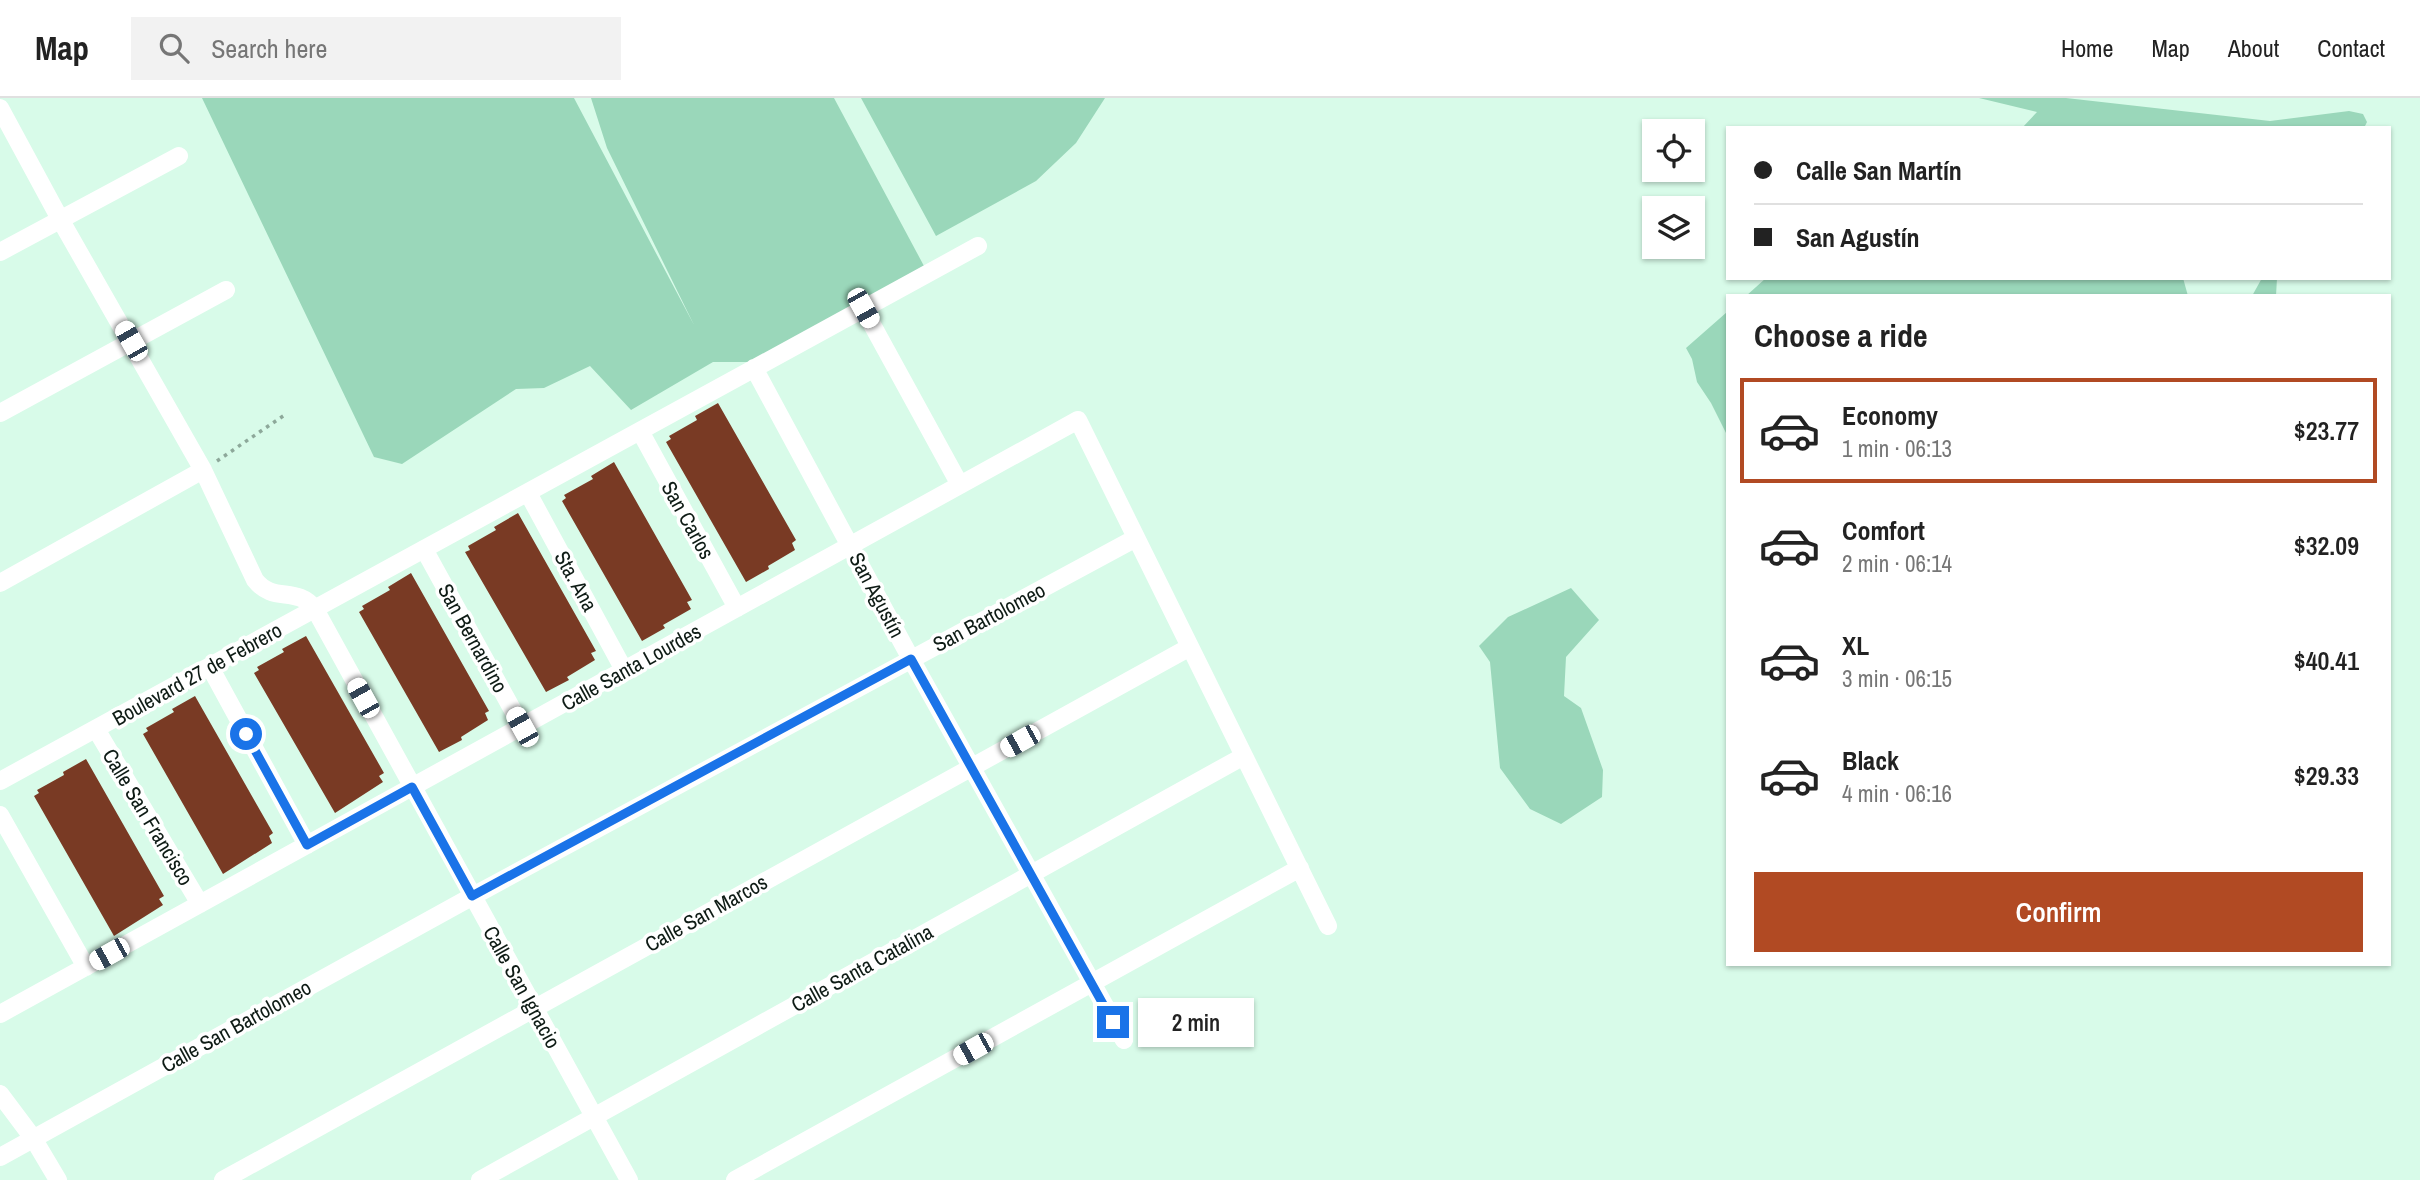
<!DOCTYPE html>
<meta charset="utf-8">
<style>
:root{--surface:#fff;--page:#f2f2f2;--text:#222;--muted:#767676;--line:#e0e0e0;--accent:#b14a23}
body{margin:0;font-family:"Archivo Narrow",sans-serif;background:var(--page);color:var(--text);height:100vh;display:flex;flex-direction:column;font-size:26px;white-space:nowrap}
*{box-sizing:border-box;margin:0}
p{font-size:23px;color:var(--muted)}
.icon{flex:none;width:38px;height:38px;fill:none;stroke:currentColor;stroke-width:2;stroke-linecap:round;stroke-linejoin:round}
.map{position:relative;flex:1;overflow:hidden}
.drawer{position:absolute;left:1726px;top:196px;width:665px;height:672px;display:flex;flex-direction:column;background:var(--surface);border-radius:0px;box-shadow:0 2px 5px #0004}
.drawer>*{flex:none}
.hud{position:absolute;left:1726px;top:28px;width:665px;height:154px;border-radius:0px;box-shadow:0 2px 5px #0004;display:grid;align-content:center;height:154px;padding:0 28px;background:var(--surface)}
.controls{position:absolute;left:1642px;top:21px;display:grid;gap:14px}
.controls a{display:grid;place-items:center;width:63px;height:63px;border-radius:0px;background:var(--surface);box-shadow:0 2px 5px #0004;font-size:35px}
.end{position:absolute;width:32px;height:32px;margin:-16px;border:9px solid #1a73e8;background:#fff;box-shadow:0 0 0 4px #fff}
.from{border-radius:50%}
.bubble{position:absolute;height:49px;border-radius:0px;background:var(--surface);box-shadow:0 2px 5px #0004;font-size:23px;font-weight:600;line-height:49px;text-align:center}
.car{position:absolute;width:21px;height:42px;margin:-21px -10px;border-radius:9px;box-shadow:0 0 5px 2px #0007;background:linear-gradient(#fff 24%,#345 0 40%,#fff 0 76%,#345 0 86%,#fff 0)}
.hud b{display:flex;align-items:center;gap:24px;height:66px;font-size:26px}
.hud b+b{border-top:2px solid var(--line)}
.hud i{width:18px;height:18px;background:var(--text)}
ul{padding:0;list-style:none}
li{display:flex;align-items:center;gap:21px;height:105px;margin:0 14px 10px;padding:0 14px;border:4px solid transparent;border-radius:0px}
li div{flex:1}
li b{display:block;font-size:26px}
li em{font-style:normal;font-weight:600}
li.on{border-color:var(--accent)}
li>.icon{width:63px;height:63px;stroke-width:1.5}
h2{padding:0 28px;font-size:32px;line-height:84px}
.action{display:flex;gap:14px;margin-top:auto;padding:14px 28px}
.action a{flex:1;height:80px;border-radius:0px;background:var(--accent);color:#fff;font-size:28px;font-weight:600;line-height:80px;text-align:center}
header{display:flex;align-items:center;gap:42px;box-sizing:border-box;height:98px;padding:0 35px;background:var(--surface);border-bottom:2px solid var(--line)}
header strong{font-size:33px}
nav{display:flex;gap:38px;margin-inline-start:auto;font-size:24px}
.search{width:490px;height:63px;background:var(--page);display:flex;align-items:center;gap:18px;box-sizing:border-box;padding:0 24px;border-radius:0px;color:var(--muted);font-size:26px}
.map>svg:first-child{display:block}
.green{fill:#9ad7ba}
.building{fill:#793a24}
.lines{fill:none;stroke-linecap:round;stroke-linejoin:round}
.path{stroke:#8da89a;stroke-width:3.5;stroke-dasharray:3.5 5;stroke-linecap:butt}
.minor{stroke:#fff;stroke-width:18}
.route{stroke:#1a73e8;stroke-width:9}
.labels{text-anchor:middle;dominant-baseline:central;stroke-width:7;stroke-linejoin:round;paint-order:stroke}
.street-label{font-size:21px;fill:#0e1b15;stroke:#fff}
</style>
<header>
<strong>Map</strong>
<div class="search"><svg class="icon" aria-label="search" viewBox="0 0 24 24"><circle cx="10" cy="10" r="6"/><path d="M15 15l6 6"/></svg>Search here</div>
<nav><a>Home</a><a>Map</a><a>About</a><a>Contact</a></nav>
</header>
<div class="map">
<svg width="2420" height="1082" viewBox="0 0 2420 1082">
<rect width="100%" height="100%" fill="#d8fbe9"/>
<path class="green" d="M202,0H574L694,227L607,50L591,0H834L924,168L750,264H713L631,312L590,268L544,290L516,291L402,366L374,359Z
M861,0H1105L1076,45L1036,83L936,138Z
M1979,0H2066L2270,23L2349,13L2363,16L2367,24L2364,30H2022L2037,14Z
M1766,180H2183L2188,198H1746Z
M2262,180H2277L2276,198H2252Z
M1727,214V337L1711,305L1697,284L1692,261L1686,250Z
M1571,490L1599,522L1566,559L1564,598L1581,610L1603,672L1602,699L1561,726L1530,711L1500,670L1490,564L1479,548L1508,519Z"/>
<path class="building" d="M718,305L796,442L792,445L795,452L768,468L769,471L746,484L666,344L671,341L669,338L697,322L695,318Z
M614,364L692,502L687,504L691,511L663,527L665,530L642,543L562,403L566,400L564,397L593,381L591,378Z
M518,415L596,553L591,555L595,562L567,579L569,582L546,594L465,454L470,452L468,448L496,432L494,429Z
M411,475L489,613L485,615L488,622L461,639L462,642L439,654L359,514L364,511L362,508L390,492L388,489Z
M306,538L384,675L379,678L383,684L335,715L254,575L259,572L257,569L284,554L282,551Z
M195,598L273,735L269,738L272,745L223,776L143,636L148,633L146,630L174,614L172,611Z
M86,661L164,798L159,801L163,807L114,838L34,698L39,695L37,692L64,677L63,674Z"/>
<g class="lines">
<path class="path" d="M217,363L286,316"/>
<path class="minor" d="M0,10L60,121L203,372L255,482C274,506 296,487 315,511L629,1082
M0,154L179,58
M863,210L960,387
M754,270L911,561L1124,942
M0,315L226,192
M640,333L737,510
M528,395L624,572
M424,451L522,629
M0,485L203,372
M210,569L307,747
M96,631L200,806
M0,683L978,148
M0,717L86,869
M0,916L1078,322L1328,828
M0,996L33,1040L58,1082
M0,1059L473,798L1136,440
M223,1082L1190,549
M480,1082L1244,658
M735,1082L1300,770"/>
</g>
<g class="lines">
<path class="route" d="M246,636L307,747L412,689L472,798L911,561L1113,924"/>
</g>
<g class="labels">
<g class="street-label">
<text transform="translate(688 422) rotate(61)">San Carlos</text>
<text transform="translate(576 483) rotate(61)">Sta. Ana</text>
<text transform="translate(877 497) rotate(62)">San Agustín</text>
<text transform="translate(989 519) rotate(-28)">San Bartolomeo</text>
<text transform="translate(473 540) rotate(61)">San Bernardino</text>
<text transform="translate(631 569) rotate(-29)">Calle Santa Lourdes</text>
<text transform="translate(197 576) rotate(-29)">Boulevard 27 de Febrero</text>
<text transform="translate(148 719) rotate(59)">Calle San Francisco</text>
<text transform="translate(706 815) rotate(-29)">Calle San Marcos</text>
<text transform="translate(862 870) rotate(-29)">Calle Santa Catalina</text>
<text transform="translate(522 889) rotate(61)">Calle San Ignacio</text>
<text transform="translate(236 928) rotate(-29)">Calle San Bartolomeo</text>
</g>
</g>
</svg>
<div class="controls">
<a><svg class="icon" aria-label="locate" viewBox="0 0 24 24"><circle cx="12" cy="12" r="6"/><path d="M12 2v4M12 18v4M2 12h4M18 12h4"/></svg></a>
<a><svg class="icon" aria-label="layers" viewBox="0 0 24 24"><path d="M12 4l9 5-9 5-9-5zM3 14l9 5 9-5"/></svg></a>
</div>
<i class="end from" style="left:246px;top:636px"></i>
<i class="end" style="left:1113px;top:924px"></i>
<div class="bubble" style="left:1138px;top:900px;width:116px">2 min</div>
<i class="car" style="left:863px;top:210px;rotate:151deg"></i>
<i class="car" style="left:131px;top:243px;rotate:330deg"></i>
<i class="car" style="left:363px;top:600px;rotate:331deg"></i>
<i class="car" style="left:522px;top:629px;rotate:331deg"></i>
<i class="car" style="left:1020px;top:643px;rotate:241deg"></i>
<i class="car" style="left:109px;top:856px;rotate:241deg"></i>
<i class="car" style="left:973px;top:951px;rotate:241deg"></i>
<div class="hud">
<b><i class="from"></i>Calle San Martín</b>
<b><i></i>San Agustín</b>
</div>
<section class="drawer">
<h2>Choose a ride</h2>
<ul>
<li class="on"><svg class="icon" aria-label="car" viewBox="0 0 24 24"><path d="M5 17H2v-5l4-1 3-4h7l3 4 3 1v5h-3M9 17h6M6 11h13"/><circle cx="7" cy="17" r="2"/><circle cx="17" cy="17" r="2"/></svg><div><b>Economy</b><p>1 min · 06:13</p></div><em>$23.77</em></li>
<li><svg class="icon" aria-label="car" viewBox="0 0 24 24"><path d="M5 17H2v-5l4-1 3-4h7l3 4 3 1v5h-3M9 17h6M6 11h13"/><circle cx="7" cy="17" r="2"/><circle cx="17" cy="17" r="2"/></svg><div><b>Comfort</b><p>2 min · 06:14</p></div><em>$32.09</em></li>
<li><svg class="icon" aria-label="car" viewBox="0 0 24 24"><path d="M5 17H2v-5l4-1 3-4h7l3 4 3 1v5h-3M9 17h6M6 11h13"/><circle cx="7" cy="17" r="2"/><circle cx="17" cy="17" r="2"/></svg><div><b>XL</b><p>3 min · 06:15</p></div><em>$40.41</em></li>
<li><svg class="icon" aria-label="car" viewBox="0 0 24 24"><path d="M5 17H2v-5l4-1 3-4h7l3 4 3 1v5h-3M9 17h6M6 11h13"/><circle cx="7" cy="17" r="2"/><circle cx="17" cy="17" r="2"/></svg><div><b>Black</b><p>4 min · 06:16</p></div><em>$29.33</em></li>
</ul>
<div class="action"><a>Confirm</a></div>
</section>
</div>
